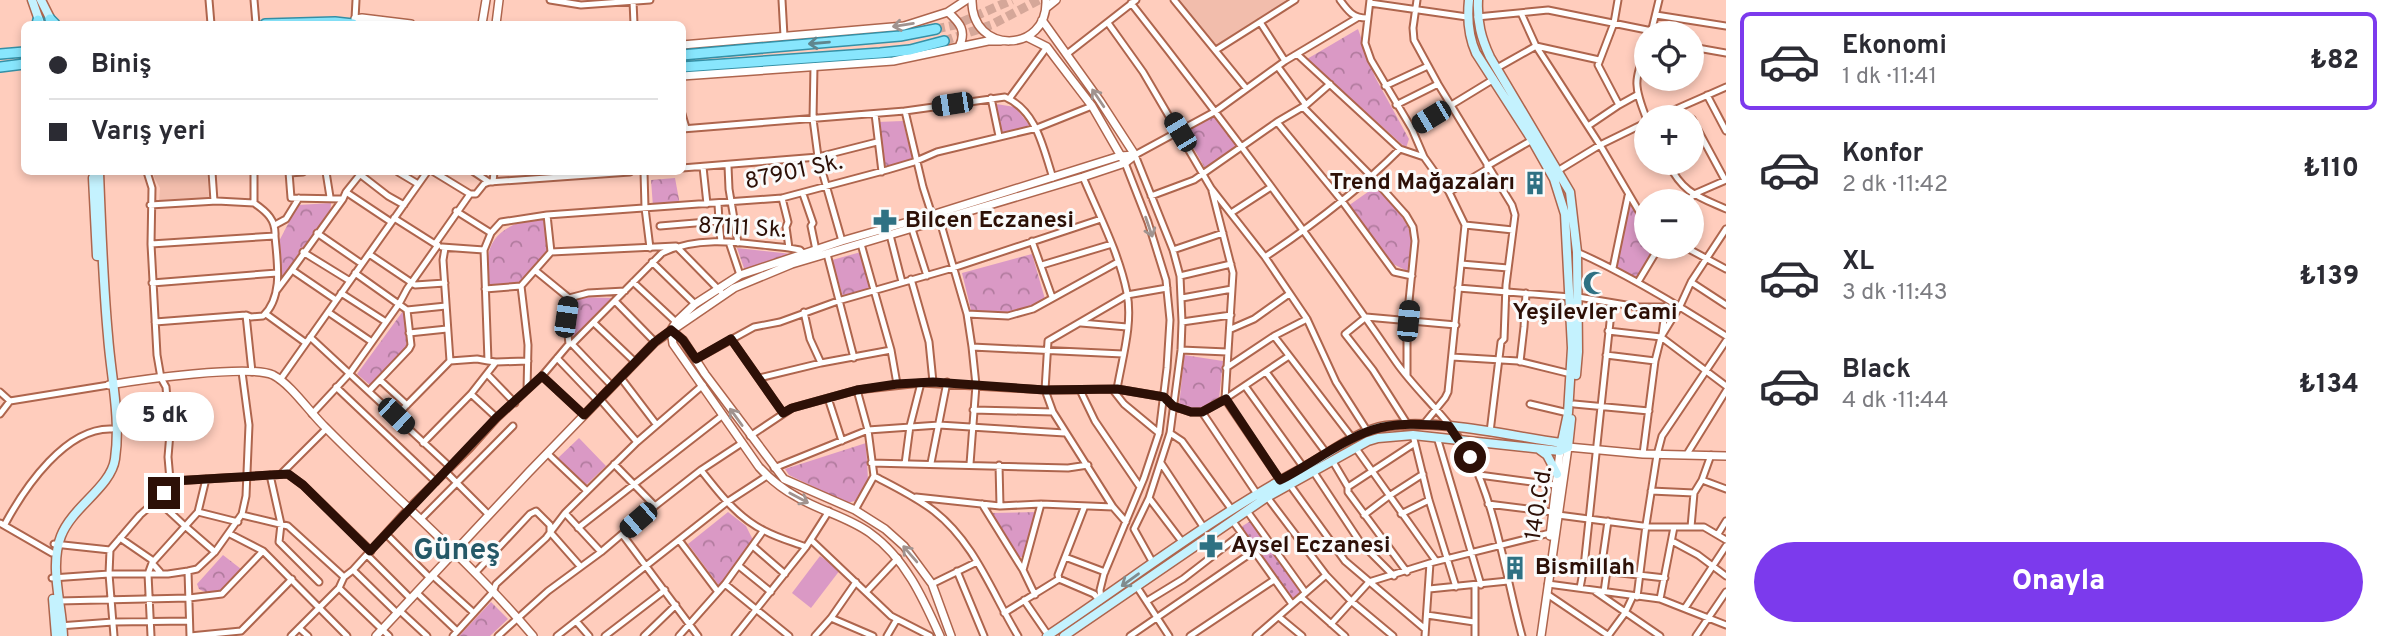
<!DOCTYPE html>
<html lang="tr">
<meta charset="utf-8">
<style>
:root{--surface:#fff;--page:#f7f7f7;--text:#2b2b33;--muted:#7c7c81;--line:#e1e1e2;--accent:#7c3aed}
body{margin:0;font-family:Overpass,sans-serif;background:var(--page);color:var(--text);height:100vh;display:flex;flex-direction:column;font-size:26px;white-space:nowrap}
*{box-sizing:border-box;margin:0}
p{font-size:23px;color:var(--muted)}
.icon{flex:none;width:38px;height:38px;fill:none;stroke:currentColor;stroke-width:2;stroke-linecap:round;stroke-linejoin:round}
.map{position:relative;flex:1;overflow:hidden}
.side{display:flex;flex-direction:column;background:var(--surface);width:665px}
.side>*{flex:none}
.banner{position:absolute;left:21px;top:21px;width:665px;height:154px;border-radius:10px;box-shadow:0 4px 10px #0003;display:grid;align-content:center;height:154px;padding:0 28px;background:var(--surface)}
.tools{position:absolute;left:1634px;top:21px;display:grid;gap:14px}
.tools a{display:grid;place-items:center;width:70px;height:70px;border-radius:50%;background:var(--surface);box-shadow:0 4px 10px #0003;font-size:35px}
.end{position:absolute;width:32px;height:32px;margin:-16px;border:9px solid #2d1007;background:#fff;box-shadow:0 0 0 4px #fff}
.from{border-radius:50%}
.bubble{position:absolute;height:49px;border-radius:24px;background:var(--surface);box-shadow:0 4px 10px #0003;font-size:23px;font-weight:800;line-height:49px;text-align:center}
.car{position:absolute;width:21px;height:42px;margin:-21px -10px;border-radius:9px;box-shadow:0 0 5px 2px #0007;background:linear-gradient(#222 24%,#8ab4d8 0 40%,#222 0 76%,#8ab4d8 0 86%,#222 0)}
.banner b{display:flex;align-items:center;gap:24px;height:66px;font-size:26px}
.banner b+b{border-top:2px solid var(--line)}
.banner i{width:18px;height:18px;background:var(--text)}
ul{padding:12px 0 0;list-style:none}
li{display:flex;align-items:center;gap:21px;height:98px;margin:0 14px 10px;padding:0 14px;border:4px solid transparent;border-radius:10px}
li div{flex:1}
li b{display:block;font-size:26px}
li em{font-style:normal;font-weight:800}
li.on{border-color:var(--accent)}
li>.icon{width:63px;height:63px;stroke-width:1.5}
.action{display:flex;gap:14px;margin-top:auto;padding:14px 28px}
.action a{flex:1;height:80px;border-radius:42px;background:var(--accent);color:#fff;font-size:28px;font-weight:800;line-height:80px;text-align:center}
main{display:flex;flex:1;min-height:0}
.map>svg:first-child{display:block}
.built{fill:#f2bdac}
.grass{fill:url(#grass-dots)}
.park{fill:url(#park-crowns)}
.garden{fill:#da99c5}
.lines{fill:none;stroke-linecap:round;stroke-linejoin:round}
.primary-tunnel{stroke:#d5a799;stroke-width:9;stroke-dasharray:9 4.5;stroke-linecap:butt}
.minor-casing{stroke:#ae654d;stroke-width:9}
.tertiary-casing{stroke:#ae654d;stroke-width:10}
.secondary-casing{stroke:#ae654d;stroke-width:11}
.primary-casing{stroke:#3590a6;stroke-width:12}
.minor{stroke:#fff;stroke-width:5}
.tertiary{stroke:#fff;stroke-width:7}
.secondary{stroke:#c4f2fe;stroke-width:8}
.primary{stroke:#88e6fd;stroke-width:9}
.oneway{stroke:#a0938f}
.oneway2{stroke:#5f868e}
.oneway3{stroke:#808c8f}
.route{stroke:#2d1007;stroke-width:9}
.labels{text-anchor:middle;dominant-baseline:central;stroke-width:6;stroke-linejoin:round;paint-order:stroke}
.street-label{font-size:23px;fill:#2d1007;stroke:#fbfbfb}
.poi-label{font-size:23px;font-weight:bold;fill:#2d1007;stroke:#fbfbfb;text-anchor:start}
.district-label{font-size:30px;font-weight:bold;fill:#245867;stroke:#fbfbfb}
</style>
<main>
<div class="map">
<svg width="1726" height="636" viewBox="0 0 1726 636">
<defs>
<pattern id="grass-dots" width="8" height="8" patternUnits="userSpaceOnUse" patternTransform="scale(1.75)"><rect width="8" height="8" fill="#da99c5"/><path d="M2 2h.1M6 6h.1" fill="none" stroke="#b17b9e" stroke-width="1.8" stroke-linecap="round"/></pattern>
<pattern id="park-crowns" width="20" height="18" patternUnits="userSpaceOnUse" patternTransform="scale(1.75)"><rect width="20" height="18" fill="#da99c5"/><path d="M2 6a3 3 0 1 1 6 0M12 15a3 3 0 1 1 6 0" fill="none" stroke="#b17b9e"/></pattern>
</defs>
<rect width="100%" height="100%" fill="#ffcdbd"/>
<path class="built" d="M1179,0H1285L1288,4L1218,49Z
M154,172H207L209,199L159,203L160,188L154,177Z"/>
<path class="grass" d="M1252,520L1304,593L1295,602L1241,527Z"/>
<path class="park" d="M1358,29L1375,77L1409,139L1406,148L1307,59Z
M996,104L1015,107L1030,126L1000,135Z
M1215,114L1239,146L1206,170L1185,133Z
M903,121L913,161L884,170L877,122Z
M675,178L680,205L653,207L651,180Z
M1375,187C1397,210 1426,235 1407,271L1391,263L1348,206Z
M331,203L330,218L284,281L281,278L277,245L298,205Z
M1629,204L1632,205L1647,229V247H1658L1639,279L1617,267Z
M527,220H543C554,244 550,252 534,270C528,276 524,282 517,284C508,287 498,286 489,286C484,249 490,231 527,220Z
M737,248L792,254L745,271Z
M861,252L872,289L843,297L832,260Z
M1032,254L1045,299C1018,312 1001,319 971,310L962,273Z
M578,297L614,298L573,341L572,304Z
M403,311L406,313L407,349L371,386L357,374Z
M1184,355L1223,361L1219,399L1198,410L1179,407Z
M579,438L606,466L585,486L558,458Z
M866,443L868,480L855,501L847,503L789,475L785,469Z
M728,512L746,526L755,544L720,587L688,544Z
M1038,512L1025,557H1018L990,513Z
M223,555L241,569C230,583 218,601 199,589L197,584Z
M491,602L508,619L490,636H459Z"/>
<path class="garden" d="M820,556L840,570L811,608L792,593Z"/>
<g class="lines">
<path class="primary-tunnel" d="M936,29L955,25L1012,0
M944,41L991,25L1039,0"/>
<g class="minor-casing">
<path id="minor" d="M209,0L211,24
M254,0L256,24
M550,0L581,5L650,0
M782,0L784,36
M1174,0L1246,88
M1340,0C1348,11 1353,18 1367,18
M1370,0L1365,43L1371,60L1412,129L1424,157L1449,192L1465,225L1448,392L1445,398L1423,425
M1417,0L1413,28L1414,40L1438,84L1512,205L1515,215L1506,285L1504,339L1501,342L1490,432
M1618,0L1614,23L1598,65L1619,105
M633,1L634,24
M1131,3C1223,120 1312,239 1396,362C1419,395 1453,421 1471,458C1497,511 1506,578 1522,636
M1370,3L1467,17
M1521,13L1536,46L1600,145L1647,225
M1656,15L1726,26
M1477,17L1548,10L1652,31
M355,19L356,0
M1260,22L1285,61
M1108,23L1143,72L1211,188L1265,257L1307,319L1336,382L1368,432
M1651,33L1659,0
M1692,47L1726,53
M1647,48C1633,80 1634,87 1647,120
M1216,50L1295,0
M1067,54L1136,0
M1298,55L1400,149L1424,157
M814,66L813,119L818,157L842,241
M1278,67L1306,105
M1497,68L1536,46L1599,60
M1385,86L1428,66
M1707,95L1726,131
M991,98L999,136
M1009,99L1047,47
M1396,105L1438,84
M1303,107L1372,177L1406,215L1413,227L1415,241L1407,321V375
M905,111L923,187L932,215
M682,114L686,128
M875,114L882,172
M1658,117L1726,87
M1692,119L1725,180
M1277,122L1342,201L1394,272L1412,276
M1588,126L1619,105L1637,95
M682,129L905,111L1005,97C1037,111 1043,148 1053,178
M1412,129L1494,79
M1668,163C1683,193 1697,196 1726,209
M728,166L729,189L738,243
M1487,166L1532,140
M703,167L707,204
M682,168L818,157L877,142
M1559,170L1600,145L1647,122
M212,172L214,201
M289,172L291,198L343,199L346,192L391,222
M326,172L330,197
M357,172L388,196L404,205
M398,172L418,184
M434,172L470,194
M474,172L489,182
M644,172L645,208L650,248
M289,173L303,172
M1083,177C1099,215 1119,253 1127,293C1133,324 1122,359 1117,389
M493,182L494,172
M1212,191L1233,273L1225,399L1280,480
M346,192L362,172
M1449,192L1489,168
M803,194L813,223L811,226L816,250
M1151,196L1194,180L1277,122L1306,105L1330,84
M782,198L788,222L786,227L789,248
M1688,201L1694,194L1726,180
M254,203C267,212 276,220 275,236
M150,205L217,201L254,203V172
M456,211L491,233
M1231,213L1271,187
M394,218L435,244
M719,221L721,242
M940,221L967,314L972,347L976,385L970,464
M275,225L286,219L299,198
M1465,225L1513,230
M660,226L719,221L718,204
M912,229L927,276
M317,233L362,264
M890,235L902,282
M1032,241L1052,297
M729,242L740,275
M151,244L275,236C277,261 284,297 263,316L251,317L246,315L155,322
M861,244L891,350L897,384
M442,247L484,250
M1685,247L1726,269
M445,248L443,260L450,361
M1173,250L1223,233
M303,252L350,281
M551,252L547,215L782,198L887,170L914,162L937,152L1037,128L1092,106
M1577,252C1629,275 1678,305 1726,336
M369,254L415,285L445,283
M827,254L854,358
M1265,257C1313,225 1359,190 1400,149
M652,262L695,304
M1461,264L1508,268
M1042,265L1112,244
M1613,268L1628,196
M536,271L569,298
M355,273L407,310L411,345L409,349L369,391
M1180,276L1231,264
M911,279L929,342L933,382
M633,282L676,322
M1638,282L1659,247
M1691,282L1726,305
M152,283L277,273
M1458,288L1570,297
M485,289L521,286
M277,290L292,270
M341,293L386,322
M1578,297L1638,307H1666
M1182,298L1232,289
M336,300L292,270L343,199
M615,301L655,342
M407,310L446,306
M328,312L372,342
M804,312L810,339L821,363
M266,314L306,343
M967,314L1008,316L1033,309L1118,262
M246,315L252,372
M1182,322L1231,315
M594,323L635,362
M1081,323L1127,327
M1231,329L1254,319L1289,294
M1608,331L1661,337L1726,386
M409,333L447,329
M1662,334L1666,306
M1274,336L1353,439
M310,337L450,467
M731,339L783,413
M569,344L566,317L569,298L588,293L625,291
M572,344L612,386
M972,347L1123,354
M1181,350L1227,352
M1606,355L1655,361
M1452,357L1518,361L1571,374
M557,358L598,401
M696,359L754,327L780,322L838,301L953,268L1101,219
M496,362L528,361
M1520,362L1524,327L1526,293
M1226,368L1274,336L1307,319
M1266,372L1327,454
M488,375L515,403
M542,376L584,415
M621,378L656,424
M759,378L821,363L891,350
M280,380L427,172
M380,380L407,405
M1245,386L1304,468
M336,387L436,482
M527,390L528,345L521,286L551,252L676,246L723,294
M1080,390L1095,421L1140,487
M1113,390L1124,404L1159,433
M0,392L10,401
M471,394L497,418
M828,398L842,441
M600,399L637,442
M1530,404L1568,413
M1574,404L1649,411
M973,410L1053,412
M1202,412L1257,494
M0,414L10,401L109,385
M312,414L350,373L399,304L407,289L438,245L435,244L470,194H476L484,184L489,182L630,172
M396,416L450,361L477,359L488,361
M1408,425L1373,370L1345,334L1366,317L1456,325
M1170,433L1182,441L1232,510
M1413,435L1429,500L1456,587
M750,436L792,408L857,390L921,383L1045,390L1117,389L1164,397L1173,406L1191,412H1202L1225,399L1289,356
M1437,437L1481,585
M423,443L471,394L496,362L488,361L484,250L491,233L501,222L547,215
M1355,447L1436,561
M547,453L587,491
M1643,454L1655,361L1661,337L1680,306L1691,282L1726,229
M1687,454L1726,391
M1332,460L1348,487V492L1407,572
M871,463L1068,468L1088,465
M931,463L947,382
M1161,463L1204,528
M614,464L655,506
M905,464L910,426L921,383
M999,465L1000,506
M774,468L868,430L939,425L1065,433
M701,470C719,493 738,518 765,531C778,538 793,542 806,547
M1313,471L1360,542L1394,576
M446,472L489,515
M282,473L326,429
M270,475L281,524L279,542L319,582
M1479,475L1555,485
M874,476C895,487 916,497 934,511C975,543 992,593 1018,636
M1702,480L1726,489
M173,481L288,474L303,485L371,551
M1290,485L1345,561L1425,629
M1348,487L1415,443
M1651,491L1694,493
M916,497L1000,506L1041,504L1113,507
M1267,497L1326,575L1351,601L1393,636
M1149,498L1183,543
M157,500L185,526L215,552
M982,504L1023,570L1035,595
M1488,504L1552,512
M855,510L874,476L868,430L857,390
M1247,511L1305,592
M198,512L238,522
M565,513L601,552
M1401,514L1429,500
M242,515L288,526L344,577
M1364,515L1389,496L1423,474
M1558,515L1650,527H1704L1726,540
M421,519L513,426
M1232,520L1292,604
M1126,522L1113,507L1053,412L1045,390L1048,341L1127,295L1167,288
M0,523L52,553
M5,524C25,487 66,427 112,429
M1691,527L1694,493L1702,480L1711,455
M578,528L723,415
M230,534L263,551L347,636
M386,534L430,578
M622,534L698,636
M1718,534L1726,521
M120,538L152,560V563L160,572
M679,540L718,592
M811,540L891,616L930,636
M1672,541L1698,555L1726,576
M54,544L110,550
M754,547L785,574
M367,555L411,599
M1065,557L1105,572
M1153,563L1134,529L1149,498L1170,433L1181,350L1182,322L1180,276L1173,250L1135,155L1216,111L1285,61L1357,18
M1550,565L1665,578
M739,566L771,592
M353,570L397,613
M1023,570L1041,504
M1601,570L1608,521
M188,571L190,636
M957,571L984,636
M475,573L530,514L536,511L550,525V532L580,566
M433,576L474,613
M52,578L109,574H168L188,571L197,569L215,552L242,514L246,496L249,425L242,372
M1059,579L1094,594L1100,601
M725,584L789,636
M932,584L977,562
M1548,584L1660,599L1726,625
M1137,587L1169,636
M339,588L389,636
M1580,588L1584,567L1612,303
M1429,589L1508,581
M867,591L898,558
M1596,592L1660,636
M1604,592L1607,570
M417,593L457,631
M1547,594L1609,636
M1301,597L1345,636
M1637,597L1646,525L1657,455L1662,436L1726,341
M1101,599L1100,590L1104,574L1144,478L1159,433L1167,368L1170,320L1166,280L1148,222L1125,163
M1660,599L1674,527
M1024,600L1048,635
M58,601L189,598L222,594L263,551
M1147,601L1183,579L1241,534
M1685,608L1726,546
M400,611L427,636
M1004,613L1059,579L1058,575L1084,508
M1427,615L1474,622
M1279,617L1302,636
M831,618L873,636
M576,621L589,636
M1331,624L1369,582L1430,563
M59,626L113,622L189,621
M299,628L308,636
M114,636L109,574L110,550L140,515L157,500L173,481L170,480L168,457L170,433L166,387L161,378L157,355L151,244L152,188L147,172
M151,636L148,574L152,563L198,512L206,479
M190,636L241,631L292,579
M291,636L339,588L344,577L353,570L409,508L470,448L497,418L542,376L569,344H572L662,253C701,234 748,244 789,248L800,250L804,254
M453,636L493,592L496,584L546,538L565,513L637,442L703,385
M498,636L548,591L601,552L655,506L701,470L742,443
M557,636L727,502L767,476
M605,636L665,590
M644,636L676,605
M679,636L725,584L763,531
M735,636L806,547L829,511
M815,636L831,618L856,582
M887,636L897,619
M1130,636L1254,551
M1190,636L1274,580
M1256,636L1326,575
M1425,636L1430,563L1550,533
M1475,636V586
M1608,636L1625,613L1633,596
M1696,636L1726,592"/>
</g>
<g class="tertiary-casing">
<path id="tertiary" d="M972,0C971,55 1048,54 1046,0
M1046,8L1056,0
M948,12C960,23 967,31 959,47
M355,19L362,18L411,24
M1042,20L1100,101L1135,155
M482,24L486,0
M496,24L499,0
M1027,37L1047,47L1056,59L1092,106L1122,158
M682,45L904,26L948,12L966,0
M682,76L893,61L988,41H1001
M671,330L683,340L705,374L784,479L855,510L885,529L904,546L932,584L951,636
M109,385C138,380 250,364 273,375C292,385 310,413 326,428C395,498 470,561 533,636
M1550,536L1560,451
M376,636L529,472L655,342L734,288L792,264L1083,177L1125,163L1135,155
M940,636C923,598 905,558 870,533C848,517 820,511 797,497C782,489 770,479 759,467L673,344L671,330L676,322L695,304L740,275L842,241L932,215L1120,156L1135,155
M1541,636L1568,447L1643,454L1726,456"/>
</g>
<g class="secondary-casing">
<path id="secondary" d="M32,0L40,23
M41,0L53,24
M1469,0C1467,19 1468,35 1476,53L1532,140L1554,179L1565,214L1572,348L1568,413L1561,446
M1478,0C1477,22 1481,38 1490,57L1570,192L1577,252L1578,352L1576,375
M93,178L97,256
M1568,447L1571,419
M1540,450L1547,455L1557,474
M53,599L56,636
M63,636C62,605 49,566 61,536C72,507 111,487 115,459C121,418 111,377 108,336C103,282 101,226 99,172
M1047,636C1131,580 1212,517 1301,469C1328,455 1355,431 1386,426C1442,419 1505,435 1561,443L1568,447
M1064,636L1267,497L1368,441L1378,438L1413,435L1560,451L1568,447"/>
</g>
<g class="primary-casing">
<path id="primary" d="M50,19L55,24
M37,24L38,20
M265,24L335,22L353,24
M0,54L24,52
M682,55L900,36L936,29
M0,67L24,64
M682,67L880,53L910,50L944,41"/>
</g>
<use href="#minor" class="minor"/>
<use href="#tertiary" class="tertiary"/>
<use href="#secondary" class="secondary"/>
<use href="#primary" class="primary"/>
</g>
<defs><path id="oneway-shaft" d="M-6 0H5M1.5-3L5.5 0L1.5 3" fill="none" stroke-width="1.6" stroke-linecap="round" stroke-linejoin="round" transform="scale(1.75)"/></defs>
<g class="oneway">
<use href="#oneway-shaft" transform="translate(903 25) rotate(171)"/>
<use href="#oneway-shaft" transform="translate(1098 98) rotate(-124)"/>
<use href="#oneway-shaft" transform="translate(1149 227) rotate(71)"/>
<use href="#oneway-shaft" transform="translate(736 417) rotate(-126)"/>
<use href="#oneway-shaft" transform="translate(799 498) rotate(28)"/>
<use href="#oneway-shaft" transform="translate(910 554) rotate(-131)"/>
</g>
<use class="oneway2" href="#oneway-shaft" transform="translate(819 43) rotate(175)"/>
<use class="oneway3" href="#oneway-shaft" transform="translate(1130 580) rotate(144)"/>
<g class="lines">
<path class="route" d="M164,493L173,481L288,474L303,485L370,551L496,418L542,376L584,415L655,342L671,330L683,340L696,359L731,339L783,413L792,408L857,390L897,384L933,382L1045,390L1117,389L1164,397L1173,406L1191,412H1202L1226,399L1280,480C1310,465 1340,441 1372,430C1396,422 1424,424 1449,426L1470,457"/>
</g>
<defs>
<g id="building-bare" transform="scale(1.89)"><path d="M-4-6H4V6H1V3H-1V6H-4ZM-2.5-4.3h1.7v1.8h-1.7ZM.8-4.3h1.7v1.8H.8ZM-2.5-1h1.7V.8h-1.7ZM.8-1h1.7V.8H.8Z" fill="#2f7183" stroke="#fbfbfb" stroke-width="2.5" paint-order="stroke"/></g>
<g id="pharmacy-bare" transform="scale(1.89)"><path d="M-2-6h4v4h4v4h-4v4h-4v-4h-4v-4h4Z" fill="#2f7183" stroke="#fbfbfb" stroke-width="2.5" paint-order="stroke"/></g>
<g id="mosque-bare" transform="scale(1.89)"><path d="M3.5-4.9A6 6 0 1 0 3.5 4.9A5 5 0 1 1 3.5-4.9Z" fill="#2f7183" stroke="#fbfbfb" stroke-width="2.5" paint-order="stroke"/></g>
</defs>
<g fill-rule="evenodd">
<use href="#building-bare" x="1535" y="183"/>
<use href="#pharmacy-bare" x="885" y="221"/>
<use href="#mosque-bare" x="1595" y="283"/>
<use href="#pharmacy-bare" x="1211" y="546"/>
<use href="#building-bare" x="1515" y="568"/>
</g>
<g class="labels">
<g class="street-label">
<text transform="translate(794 173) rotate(-12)">87901 Sk.</text>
<text transform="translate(742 229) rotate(3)">87111 Sk.</text>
<text transform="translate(1540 503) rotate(-81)">140.Cd.</text>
</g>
<g class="poi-label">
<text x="1515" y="183" text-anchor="end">Trend Mağazaları</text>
<text x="905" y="221">Bilcen Eczanesi</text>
<text x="1595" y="313" text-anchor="middle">Yeşilevler Cami</text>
<text x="1231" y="546">Aysel Eczanesi</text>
<text x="1535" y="568">Bismillah</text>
</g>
<g class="district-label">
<text x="457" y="551">Güneş</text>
</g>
</g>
</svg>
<div class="tools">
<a><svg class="icon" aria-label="locate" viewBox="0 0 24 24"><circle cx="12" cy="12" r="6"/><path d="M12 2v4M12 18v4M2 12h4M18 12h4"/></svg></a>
<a>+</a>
<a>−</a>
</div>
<i class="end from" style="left:1470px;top:457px"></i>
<i class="end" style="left:164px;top:493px"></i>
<div class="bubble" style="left:116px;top:392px;width:98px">5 dk</div>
<i class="car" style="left:952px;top:104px;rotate:261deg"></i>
<i class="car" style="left:1431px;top:117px;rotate:239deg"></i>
<i class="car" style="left:1180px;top:132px;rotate:329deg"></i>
<i class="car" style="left:566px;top:317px;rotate:8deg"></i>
<i class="car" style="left:1408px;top:321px;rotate:5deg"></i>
<i class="car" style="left:396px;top:416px;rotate:134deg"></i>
<i class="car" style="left:638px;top:520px;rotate:229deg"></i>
<div class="banner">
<b><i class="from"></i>Biniş</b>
<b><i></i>Varış yeri</b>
</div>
</div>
<section class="side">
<ul>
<li class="on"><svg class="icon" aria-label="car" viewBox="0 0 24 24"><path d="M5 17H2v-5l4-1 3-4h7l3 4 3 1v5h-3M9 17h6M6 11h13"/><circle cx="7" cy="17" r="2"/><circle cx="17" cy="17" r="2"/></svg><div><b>Ekonomi</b><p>1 dk · 11:41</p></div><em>₺82</em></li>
<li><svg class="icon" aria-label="car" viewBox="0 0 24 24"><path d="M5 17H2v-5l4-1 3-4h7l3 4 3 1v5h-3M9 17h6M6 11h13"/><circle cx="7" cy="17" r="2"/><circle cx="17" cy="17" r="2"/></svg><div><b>Konfor</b><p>2 dk · 11:42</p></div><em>₺110</em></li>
<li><svg class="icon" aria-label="car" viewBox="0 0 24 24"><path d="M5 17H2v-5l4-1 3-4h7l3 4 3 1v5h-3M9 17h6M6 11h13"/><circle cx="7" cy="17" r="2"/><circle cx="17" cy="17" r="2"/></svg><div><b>XL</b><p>3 dk · 11:43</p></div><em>₺139</em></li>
<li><svg class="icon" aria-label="car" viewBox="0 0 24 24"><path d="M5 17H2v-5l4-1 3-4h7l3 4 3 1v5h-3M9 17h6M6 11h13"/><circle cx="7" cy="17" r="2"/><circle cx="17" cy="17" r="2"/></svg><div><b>Black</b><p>4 dk · 11:44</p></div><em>₺134</em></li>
</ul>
<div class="action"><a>Onayla</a></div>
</section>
</main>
